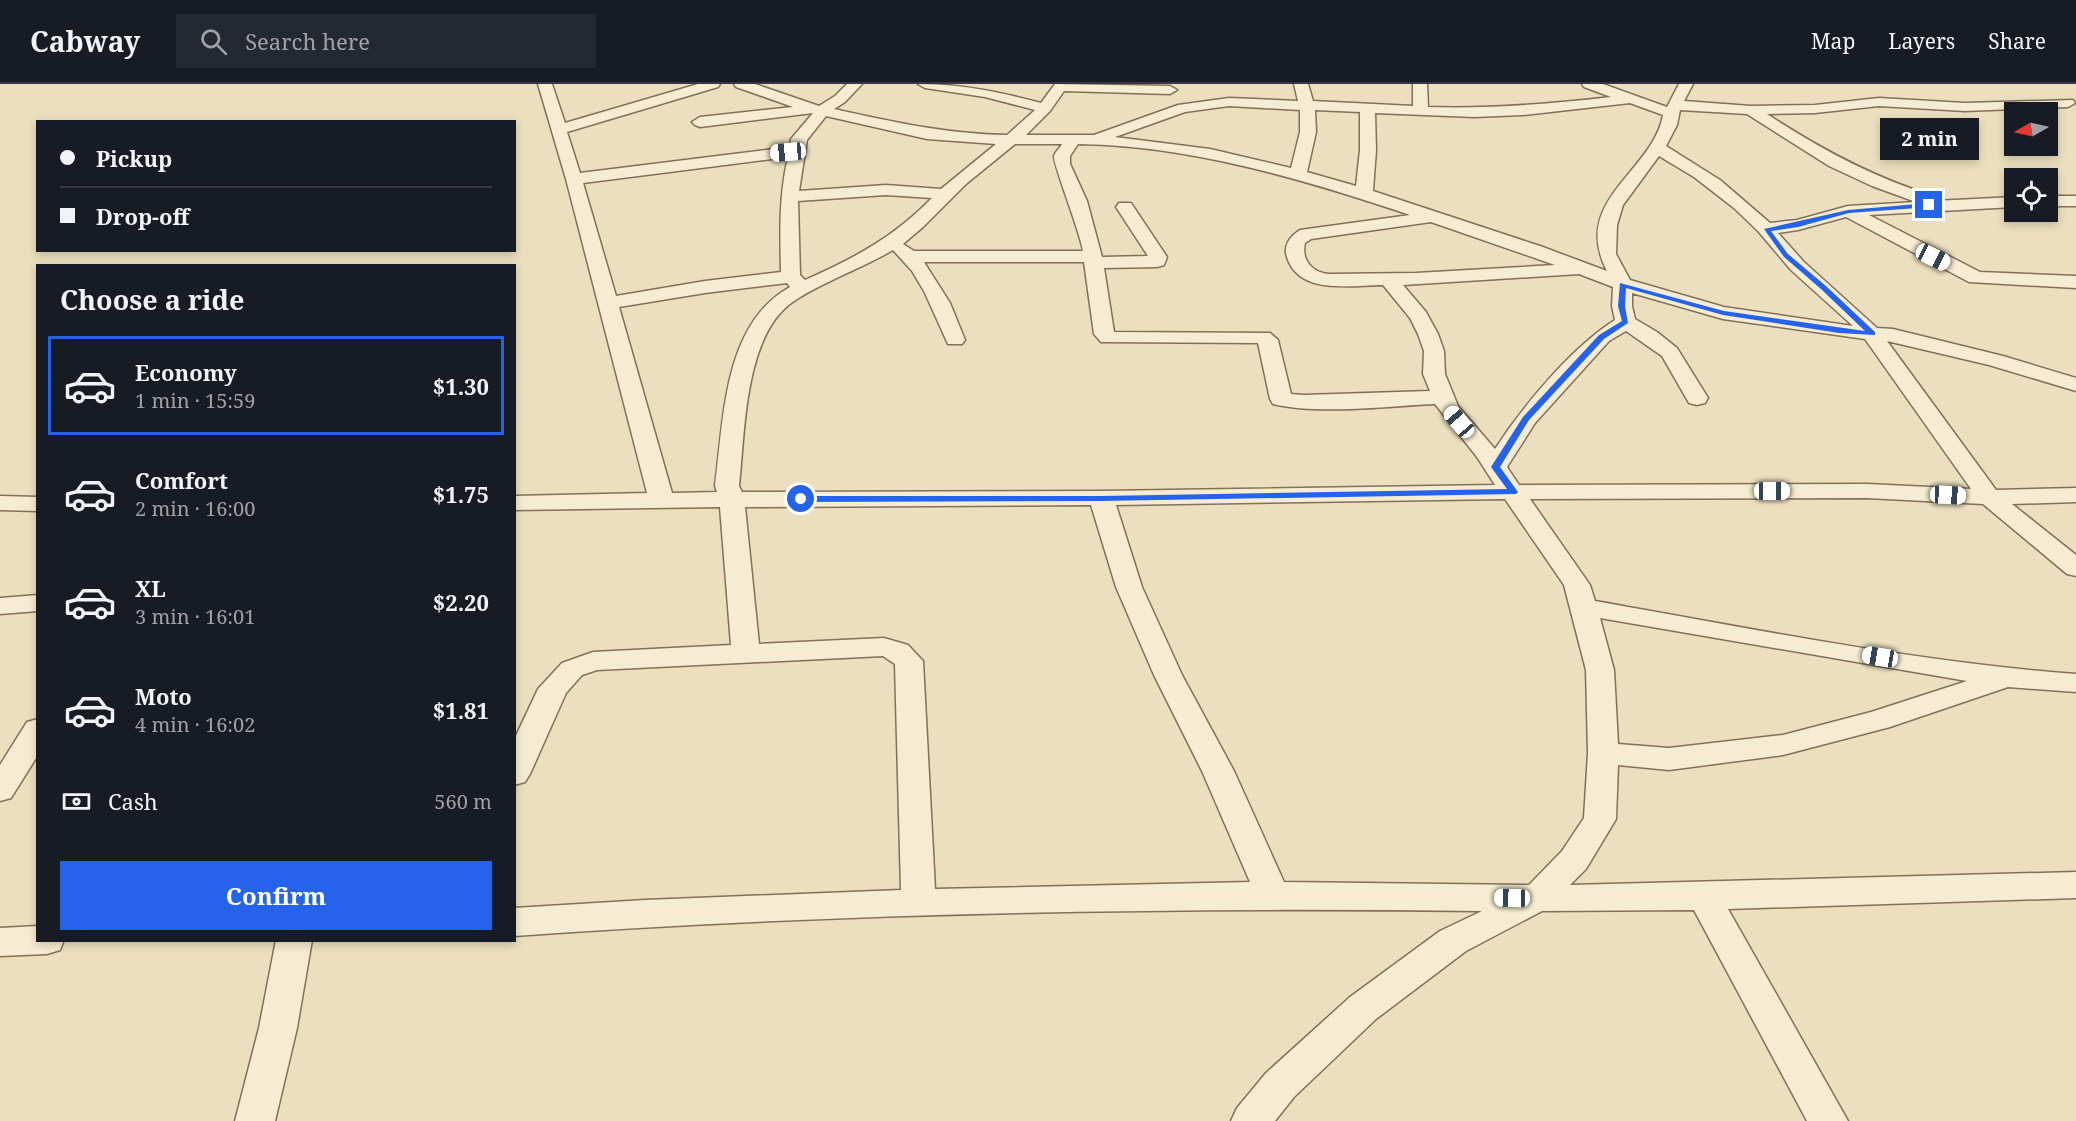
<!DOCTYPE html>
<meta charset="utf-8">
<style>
:root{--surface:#171b24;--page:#242831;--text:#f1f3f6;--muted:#9ea1a6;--line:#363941;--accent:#2563eb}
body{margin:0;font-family:"Noto Serif",serif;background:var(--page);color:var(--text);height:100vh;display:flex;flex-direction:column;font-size:22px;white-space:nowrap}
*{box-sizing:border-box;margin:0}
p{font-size:20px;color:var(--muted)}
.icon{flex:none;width:33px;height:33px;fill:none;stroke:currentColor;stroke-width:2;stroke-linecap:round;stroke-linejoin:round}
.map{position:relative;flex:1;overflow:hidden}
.drawer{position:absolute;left:36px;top:180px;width:480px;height:678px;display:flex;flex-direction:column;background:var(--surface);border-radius:0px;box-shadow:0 3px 9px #0003}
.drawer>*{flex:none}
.top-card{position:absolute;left:36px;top:36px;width:480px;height:132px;border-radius:0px;box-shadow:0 3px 9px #0003;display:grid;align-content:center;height:132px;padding:0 24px;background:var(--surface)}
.needle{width:39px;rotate:261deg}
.controls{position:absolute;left:2004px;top:18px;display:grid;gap:12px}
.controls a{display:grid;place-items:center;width:54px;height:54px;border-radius:0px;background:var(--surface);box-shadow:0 3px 9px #0003;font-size:30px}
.end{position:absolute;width:27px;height:27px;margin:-14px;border:8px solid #2563eb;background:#fff;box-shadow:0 0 0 3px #fff}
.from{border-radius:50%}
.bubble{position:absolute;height:42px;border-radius:0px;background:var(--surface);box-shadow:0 3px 9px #0003;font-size:20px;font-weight:700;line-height:42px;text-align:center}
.car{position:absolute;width:18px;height:36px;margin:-18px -9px;border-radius:8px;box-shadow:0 0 4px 2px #0007;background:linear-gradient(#fff 24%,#345 0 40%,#fff 0 76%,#345 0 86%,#fff 0)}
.top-card b{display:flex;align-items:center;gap:21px;height:57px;font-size:22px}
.top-card b+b{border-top:2px solid var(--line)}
.top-card i{width:15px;height:15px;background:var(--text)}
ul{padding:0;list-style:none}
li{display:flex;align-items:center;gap:18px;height:99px;margin:0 12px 9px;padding:0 12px;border:3px solid transparent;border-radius:0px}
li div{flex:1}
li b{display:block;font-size:22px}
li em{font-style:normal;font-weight:700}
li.selected{border-color:var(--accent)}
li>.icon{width:54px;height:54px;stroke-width:1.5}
h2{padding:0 24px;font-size:27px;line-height:72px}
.pay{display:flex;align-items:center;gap:15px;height:66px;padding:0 24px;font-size:22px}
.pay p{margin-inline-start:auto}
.primary-button{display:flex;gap:12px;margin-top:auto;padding:12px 24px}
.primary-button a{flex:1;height:69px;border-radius:0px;background:var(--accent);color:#fff;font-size:24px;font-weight:700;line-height:69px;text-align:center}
header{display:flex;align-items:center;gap:36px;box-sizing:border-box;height:84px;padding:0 30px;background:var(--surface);border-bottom:2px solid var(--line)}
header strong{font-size:28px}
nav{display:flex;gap:33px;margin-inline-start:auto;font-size:21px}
.search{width:420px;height:54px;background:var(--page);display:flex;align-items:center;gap:15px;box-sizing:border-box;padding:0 21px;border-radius:0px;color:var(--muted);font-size:22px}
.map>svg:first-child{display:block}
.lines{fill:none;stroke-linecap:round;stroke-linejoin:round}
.minor-casing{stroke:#827058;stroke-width:3}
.minor{fill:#f6ecd1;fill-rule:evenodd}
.route{fill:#2563eb}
</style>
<header>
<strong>Cabway</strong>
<div class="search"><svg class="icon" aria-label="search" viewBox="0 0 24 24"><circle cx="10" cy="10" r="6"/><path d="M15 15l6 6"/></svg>Search here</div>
<nav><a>Map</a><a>Layers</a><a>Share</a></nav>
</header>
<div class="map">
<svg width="2076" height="1037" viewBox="0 0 2076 1037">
<rect width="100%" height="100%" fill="#ebdfbf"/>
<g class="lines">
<g class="minor-casing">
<path id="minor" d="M538,0H552L565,39L698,0H720L718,3L567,48L580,89L790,63L791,55L813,29L700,43L695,41L692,38L700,33L793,23L736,3L734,0H755L819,22L835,12L847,0H862L845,18L834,25C894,38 946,50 1007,51L1035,26L985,13L925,4L918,0C961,0 1000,8 1041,19L1055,0L1170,2L1177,6L1170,10L1064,7L1050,27L1026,51H1094L1178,21L1229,14L1298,17L1294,0H1308L1313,17L1413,22V0H1427L1428,23C1490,25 1550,20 1611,13L1584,3L1582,0H1603L1667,23L1679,0H1693L1684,17L1751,22L1815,21L1879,14L1965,19L2073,16L2075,19L2068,23L1965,27L1879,22L1815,29L1767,30C1820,65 1873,93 1933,112L1935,117L2014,113V123L1869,131L1980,188L2076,192V204L1969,198L1846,133L1798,146L1778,149L1804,178L1877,244L1893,245L2003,272L2076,294V307L1989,281L1887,257L1996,406L2076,404V418L2012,420L2076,471V492L2067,490L1983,420L1867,414L1530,415L1590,501L1595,517C1754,545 1915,578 2076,590V608L2008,603L1890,643L1783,671L1669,686L1618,681L1616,735L1586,785L1570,801L2076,788V814L1728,825L1848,1037H1807L1694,826L1542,827L1466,867L1376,935L1294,1013L1275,1037H1231L1237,1024L1266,989L1350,913L1440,847L1482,827C1160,823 836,829 514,852V824L645,816L901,806L895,580L883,572L597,586L582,591L566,609L530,690L525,698L514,701V656L538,605L562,579L593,568L731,561L720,423L514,426V412L647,409L566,95ZM1630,19L1663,31C1653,88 1570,116 1607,187L1540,162L1373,107L1376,66L1375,29L1474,33L1523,31ZM1229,22L1300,26V48L1291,84L1210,65L1115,53L1185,28ZM1315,26L1360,28V66L1356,102L1307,88L1316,48ZM1680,26L1747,30L1829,82L1872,102L1916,118L1848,122L1797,136L1770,139L1720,96L1666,62L1677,41ZM826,32L927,55L996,60L941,105L886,101L799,107L807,56ZM1015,60H1062C1060,64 1055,68 1054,72C1052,77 1081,150 1083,167H914L903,160L923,143L966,100ZM1078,60C1188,61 1306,96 1410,131L1300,146C1290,152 1283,162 1287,173C1299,212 1352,201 1383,201L1410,234L1418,250L1424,267L1423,290L1430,307L1304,311L1291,310L1278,256L1270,249L1114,248L1104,184L1157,183L1164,181L1167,173L1131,119H1119L1116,123L1148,172L1102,173L1087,117L1070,80V72ZM1659,72L1694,93L1734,124L1758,147L1791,186L1853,242L1724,223L1630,196L1616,170L1617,141L1623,121ZM788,73C779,111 780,149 781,188L705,197L616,212L583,99ZM886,111L932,114C894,153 855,174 805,196L800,191L798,117ZM1431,138L1555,181L1416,189L1328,190C1312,188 1301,176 1305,159L1311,155ZM893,166L912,187L924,207L948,260H962L965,256L950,219L924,178H1084L1094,250L1101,258L1258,259L1270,315L1273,320C1318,331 1388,322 1435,320L1477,373L1495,401L1101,407L742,408L739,402C745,348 744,250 794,217C824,197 861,185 893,166ZM1579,190L1613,203L1612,222L1615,236C1572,263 1523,322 1495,365L1458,322L1445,290L1444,267L1438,250L1426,228L1403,201ZM787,199L790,203C723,240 724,335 715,402L717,408L672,409L619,223L705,209ZM1632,209L1723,235L1865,255L1971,405L1867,400L1519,401L1507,383L1535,339L1609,257L1626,247L1662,272L1689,319L1697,321L1705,319L1708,314L1677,264L1657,248L1635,235L1632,222ZM1505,415L1564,501L1586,586L1588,669L1584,734L1562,767L1529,801L1284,798L1234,687L1182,591L1142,503L1116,421ZM1091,421L1116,503L1154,591L1202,687L1250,798L935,805L923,577L908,561L884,554L759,560L745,423ZM1600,534L1967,597L1871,628L1783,651L1669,664L1618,660L1614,586Z
M2048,112H2076V122H2048Z
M0,412L38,413V427L0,426Z
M38,511V527L0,530V514Z
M38,635V671L11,714L0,717V681L27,638Z
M38,842V856H64L60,866L47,870L0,872V844Z
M276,856H312L297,944L275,1037H235L259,944Z"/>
</g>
<use href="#minor" class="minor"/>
</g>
<path class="route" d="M1929,119L1931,123L1849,129L1798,143L1771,147L1788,170L1826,202L1875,248V251L1839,249L1723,231L1626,204L1625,222L1628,239L1604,255L1529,336L1500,383L1518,408L1516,410L1101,417L801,418L797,415L801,412H1101L1507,405L1491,383L1523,333L1599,251L1622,237L1618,222L1620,199L1724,227L1865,247L1821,205L1784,173L1764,145L1848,126Z"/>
</svg>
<div class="controls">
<a><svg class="needle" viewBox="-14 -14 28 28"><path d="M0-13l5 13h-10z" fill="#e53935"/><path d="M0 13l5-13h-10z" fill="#9ea1a6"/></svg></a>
<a><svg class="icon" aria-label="locate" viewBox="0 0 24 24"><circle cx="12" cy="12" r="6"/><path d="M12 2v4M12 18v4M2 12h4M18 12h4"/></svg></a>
</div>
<i class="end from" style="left:801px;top:415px"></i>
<i class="end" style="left:1929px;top:121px"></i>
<div class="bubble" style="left:1880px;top:34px;width:99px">2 min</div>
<i class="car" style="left:788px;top:68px;rotate:265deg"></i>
<i class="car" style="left:1933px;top:173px;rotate:117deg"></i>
<i class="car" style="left:1459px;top:338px;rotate:319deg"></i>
<i class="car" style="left:1772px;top:407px;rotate:90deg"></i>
<i class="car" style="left:1948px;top:411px;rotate:93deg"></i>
<i class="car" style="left:1880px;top:573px;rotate:279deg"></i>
<i class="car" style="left:1512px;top:814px;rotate:271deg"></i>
<div class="top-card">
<b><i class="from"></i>Pickup</b>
<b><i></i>Drop-off</b>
</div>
<section class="drawer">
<h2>Choose a ride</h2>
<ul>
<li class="selected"><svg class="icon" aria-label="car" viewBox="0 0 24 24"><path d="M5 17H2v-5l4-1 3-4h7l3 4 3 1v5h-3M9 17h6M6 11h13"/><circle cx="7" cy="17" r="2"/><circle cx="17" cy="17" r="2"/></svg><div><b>Economy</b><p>1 min · 15:59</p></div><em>$1.30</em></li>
<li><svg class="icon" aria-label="car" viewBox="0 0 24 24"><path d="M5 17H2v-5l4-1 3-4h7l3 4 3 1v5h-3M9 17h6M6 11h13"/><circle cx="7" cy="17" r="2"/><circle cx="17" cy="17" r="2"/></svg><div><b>Comfort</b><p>2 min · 16:00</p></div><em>$1.75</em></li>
<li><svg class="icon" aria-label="car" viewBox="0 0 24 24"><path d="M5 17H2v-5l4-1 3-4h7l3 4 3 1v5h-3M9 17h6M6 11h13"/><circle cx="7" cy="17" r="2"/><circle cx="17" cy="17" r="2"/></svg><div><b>XL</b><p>3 min · 16:01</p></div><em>$2.20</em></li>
<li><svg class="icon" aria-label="car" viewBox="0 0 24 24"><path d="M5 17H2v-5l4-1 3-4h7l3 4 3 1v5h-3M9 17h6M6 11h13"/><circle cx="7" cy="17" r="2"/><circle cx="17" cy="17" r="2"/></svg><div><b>Moto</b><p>4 min · 16:02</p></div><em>$1.81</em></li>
</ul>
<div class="pay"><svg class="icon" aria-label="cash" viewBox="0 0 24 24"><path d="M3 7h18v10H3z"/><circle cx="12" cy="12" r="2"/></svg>Cash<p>560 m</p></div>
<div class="primary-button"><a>Confirm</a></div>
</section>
</div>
